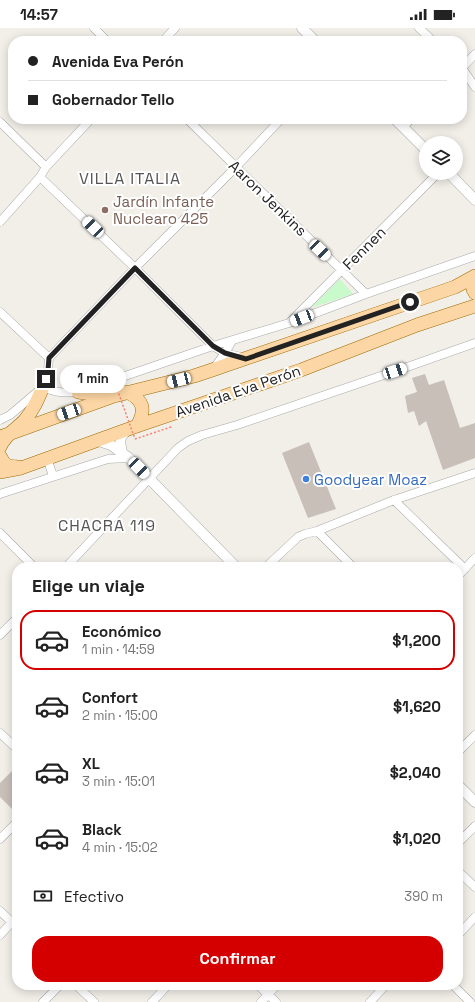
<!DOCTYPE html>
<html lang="es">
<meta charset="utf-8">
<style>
:root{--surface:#fff;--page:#f2f2f2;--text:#222;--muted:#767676;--line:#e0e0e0;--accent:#d40000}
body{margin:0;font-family:"Space Grotesk",sans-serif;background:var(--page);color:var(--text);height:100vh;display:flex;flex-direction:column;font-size:15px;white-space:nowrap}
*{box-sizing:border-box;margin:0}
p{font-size:13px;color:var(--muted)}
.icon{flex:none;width:22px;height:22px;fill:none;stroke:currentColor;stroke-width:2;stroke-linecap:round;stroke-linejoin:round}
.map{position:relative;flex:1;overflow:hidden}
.details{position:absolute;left:12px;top:534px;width:451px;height:428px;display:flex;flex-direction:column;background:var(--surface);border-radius:16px;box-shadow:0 2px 10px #0003}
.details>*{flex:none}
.guide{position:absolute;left:8px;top:8px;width:459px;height:88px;border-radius:16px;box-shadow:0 2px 10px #0003;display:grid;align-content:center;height:88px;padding:0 20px;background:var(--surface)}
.fabs{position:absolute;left:419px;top:108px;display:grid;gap:8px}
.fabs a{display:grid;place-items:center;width:44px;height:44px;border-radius:50%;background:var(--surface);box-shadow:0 2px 10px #0003;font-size:20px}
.end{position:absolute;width:18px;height:18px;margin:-9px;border:5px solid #222;background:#fff;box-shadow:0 0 0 2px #fff}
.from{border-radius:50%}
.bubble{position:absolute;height:28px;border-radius:14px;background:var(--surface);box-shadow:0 2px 10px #0003;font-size:13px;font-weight:700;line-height:28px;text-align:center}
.car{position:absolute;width:12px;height:24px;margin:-12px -6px;border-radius:5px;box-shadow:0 0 3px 1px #0007;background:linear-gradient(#fff 24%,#345 0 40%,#fff 0 76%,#345 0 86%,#fff 0)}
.guide b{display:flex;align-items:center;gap:14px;height:38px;font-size:15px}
.guide b+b{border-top:1px solid var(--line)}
.guide i{width:10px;height:10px;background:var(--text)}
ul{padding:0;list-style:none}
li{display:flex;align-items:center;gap:12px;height:60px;margin:0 8px 6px;padding:0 12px;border:2px solid transparent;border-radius:16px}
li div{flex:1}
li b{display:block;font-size:15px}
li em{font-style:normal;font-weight:700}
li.current{border-color:var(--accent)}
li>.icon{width:36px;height:36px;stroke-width:1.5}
h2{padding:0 20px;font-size:18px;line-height:48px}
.pay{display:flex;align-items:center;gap:10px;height:44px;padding:0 20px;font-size:15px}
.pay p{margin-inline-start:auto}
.cta{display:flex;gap:8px;margin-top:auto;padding:8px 20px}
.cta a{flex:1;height:46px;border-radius:16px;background:var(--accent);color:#fff;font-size:16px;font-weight:700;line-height:46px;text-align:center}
.status{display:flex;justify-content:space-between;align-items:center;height:28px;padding:0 20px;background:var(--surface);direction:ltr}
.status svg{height:11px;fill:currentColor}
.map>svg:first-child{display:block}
.park{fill:#c8facc}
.building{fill:#c7bfb8}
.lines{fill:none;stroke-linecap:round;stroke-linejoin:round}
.minor-casing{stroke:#a9a9a9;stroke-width:9}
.tertiary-casing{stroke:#a9a9a9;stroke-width:11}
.primary-casing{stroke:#a06b00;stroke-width:14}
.path{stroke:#fa8072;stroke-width:1.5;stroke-dasharray:2 2;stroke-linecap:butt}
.minor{stroke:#fff;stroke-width:8}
.tertiary{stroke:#fff;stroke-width:10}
.primary{stroke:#fcd6a4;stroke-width:13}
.path-bridge{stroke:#fa8072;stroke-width:1.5;stroke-dasharray:2 2;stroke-linecap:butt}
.route{stroke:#222;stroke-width:5}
.education-dot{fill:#8d6e63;stroke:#fff;stroke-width:1.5}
.shop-dot{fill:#3f7fe0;stroke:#fff;stroke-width:1.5}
.labels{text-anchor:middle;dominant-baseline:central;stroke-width:4;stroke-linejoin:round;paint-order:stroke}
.street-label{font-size:15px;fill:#222;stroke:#fff}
.education-label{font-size:15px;fill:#785e54;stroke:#fff;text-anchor:start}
.shop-label{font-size:15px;fill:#366cbe;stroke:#fff;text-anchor:start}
.neighbourhood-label{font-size:16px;letter-spacing:1px;fill:#555;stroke:#fff}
</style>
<div class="status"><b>14:57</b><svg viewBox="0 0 49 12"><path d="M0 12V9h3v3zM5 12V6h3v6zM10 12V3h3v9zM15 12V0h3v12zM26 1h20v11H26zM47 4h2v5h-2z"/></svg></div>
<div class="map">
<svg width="475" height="974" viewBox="0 0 475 974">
<rect width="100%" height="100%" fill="#f2efe9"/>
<path class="park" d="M340,251L353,266L311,280Z"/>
<path class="building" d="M425,346L429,357L444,352L460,400L475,395V430L443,442L426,393L419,398L414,383L408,385L405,368L417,364L412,350Z
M309,414L336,481L308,490L282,425Z
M17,738V786L0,769V755Z"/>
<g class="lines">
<g class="minor-casing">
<path id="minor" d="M94,0L107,13
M419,0L433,13
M163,13L175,0
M462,40L475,59
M462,40L475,26
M187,91L366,266
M0,94L46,139
M403,99L411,91
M40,149L135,240L213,318L225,325L245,330
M0,194L40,149L46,139L91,91
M0,284L49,330
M291,293L438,145
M214,340L225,325L232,313
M43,359L48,342L49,330L135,240L236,139L281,91
M0,392L10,387L43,359C57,365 63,365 78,364L213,318L289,295L366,266L475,228
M47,430L53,448
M0,466L108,431L129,430
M394,472L465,541
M317,503L353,539
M0,505L34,539
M66,539L178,420L188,413L202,407L237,397L410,338L475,315
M266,539L298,509L305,506L317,503L394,472L475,445
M458,548L475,530
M0,607L17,590
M0,705L17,721
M458,724L475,707
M0,811L17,794
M458,815L475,798
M458,843L475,859
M0,883L17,899
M0,907L12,894
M458,907L475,889
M76,957L94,974
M258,957L276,974
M453,957L470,974
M43,974L60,957
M152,974L168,957
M261,974L277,957
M370,974L386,957"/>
</g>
<g class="tertiary-casing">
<path id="tertiary" d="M302,0L315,13
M395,91L426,122
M449,145L475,172
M96,412L111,417L129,430L236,539
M122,425C120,413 118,411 127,402
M458,757L475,774"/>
</g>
<g class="primary-casing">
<path id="primary" d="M475,252C471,256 472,261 475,265
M78,364L110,368
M127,364C144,372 146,382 137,398
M0,409L9,406L114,368L194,348L212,342L455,259L475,248
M0,419C5,407 15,402 24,393C33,383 38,371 43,359
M0,428C6,439 7,438 19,439
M0,444L21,440L137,398L269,353L301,342L417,297L475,278"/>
</g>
<path class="path" d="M135,411L171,399L170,397"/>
<use href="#minor" class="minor"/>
<use href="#tertiary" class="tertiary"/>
<use href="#primary" class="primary"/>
<path class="path-bridge" d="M116,358L135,411"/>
</g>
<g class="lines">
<path class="route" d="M46,351L48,342L49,330L135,240L213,318L225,325L246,331L410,274"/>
</g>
<circle class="education-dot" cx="105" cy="182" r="4"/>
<circle class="shop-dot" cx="306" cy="451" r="4"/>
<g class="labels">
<g class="street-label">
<text transform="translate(268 170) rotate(44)">Aaron Jenkins</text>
<text transform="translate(364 220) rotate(-45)">Fennen</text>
<text transform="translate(238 363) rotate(-19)">Avenida Eva Perón</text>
</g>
<g class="education-label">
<text x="113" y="173">Jardín Infante<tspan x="113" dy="17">Nuclearo 425</tspan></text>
</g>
<g class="shop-label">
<text x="314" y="451">Goodyear Moaz</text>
</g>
<g class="neighbourhood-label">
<text x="130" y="150">VILLA ITALIA</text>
<text x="107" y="497">CHACRA 119</text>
</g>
</g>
</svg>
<div class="fabs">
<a><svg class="icon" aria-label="layers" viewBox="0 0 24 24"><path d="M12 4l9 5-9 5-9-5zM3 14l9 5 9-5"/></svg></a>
</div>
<i class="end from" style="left:410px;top:274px"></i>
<i class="end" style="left:46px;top:351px"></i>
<div class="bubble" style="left:60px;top:337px;width:66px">1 min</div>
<i class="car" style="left:93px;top:199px;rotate:314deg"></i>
<i class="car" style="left:320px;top:222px;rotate:134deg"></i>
<i class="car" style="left:302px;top:290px;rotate:249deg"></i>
<i class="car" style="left:395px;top:343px;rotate:72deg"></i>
<i class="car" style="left:179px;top:352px;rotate:256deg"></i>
<i class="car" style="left:69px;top:384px;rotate:251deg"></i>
<i class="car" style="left:139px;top:440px;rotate:136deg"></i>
<div class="guide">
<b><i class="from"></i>Avenida Eva Perón</b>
<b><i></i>Gobernador Tello</b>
</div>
<section class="details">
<h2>Elige un viaje</h2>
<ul>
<li class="current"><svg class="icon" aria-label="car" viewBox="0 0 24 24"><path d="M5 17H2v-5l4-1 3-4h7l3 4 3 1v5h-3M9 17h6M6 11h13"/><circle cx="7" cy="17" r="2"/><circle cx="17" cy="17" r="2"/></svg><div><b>Económico</b><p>1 min · 14:59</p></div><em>$1,200</em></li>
<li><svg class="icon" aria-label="car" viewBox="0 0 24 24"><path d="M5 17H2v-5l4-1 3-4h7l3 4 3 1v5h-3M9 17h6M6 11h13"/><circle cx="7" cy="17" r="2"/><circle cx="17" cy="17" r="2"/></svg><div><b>Confort</b><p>2 min · 15:00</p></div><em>$1,620</em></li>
<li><svg class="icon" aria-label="car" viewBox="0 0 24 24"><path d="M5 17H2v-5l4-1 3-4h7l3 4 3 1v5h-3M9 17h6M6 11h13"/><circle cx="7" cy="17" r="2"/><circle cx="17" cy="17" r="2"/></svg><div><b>XL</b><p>3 min · 15:01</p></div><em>$2,040</em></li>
<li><svg class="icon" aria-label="car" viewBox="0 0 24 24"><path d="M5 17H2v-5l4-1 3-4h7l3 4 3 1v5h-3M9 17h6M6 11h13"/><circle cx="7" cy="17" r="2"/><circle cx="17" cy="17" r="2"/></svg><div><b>Black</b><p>4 min · 15:02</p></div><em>$1,020</em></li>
</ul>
<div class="pay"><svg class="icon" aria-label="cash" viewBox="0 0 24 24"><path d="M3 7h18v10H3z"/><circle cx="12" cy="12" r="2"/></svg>Efectivo<p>390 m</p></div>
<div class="cta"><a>Confirmar</a></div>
</section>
</div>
